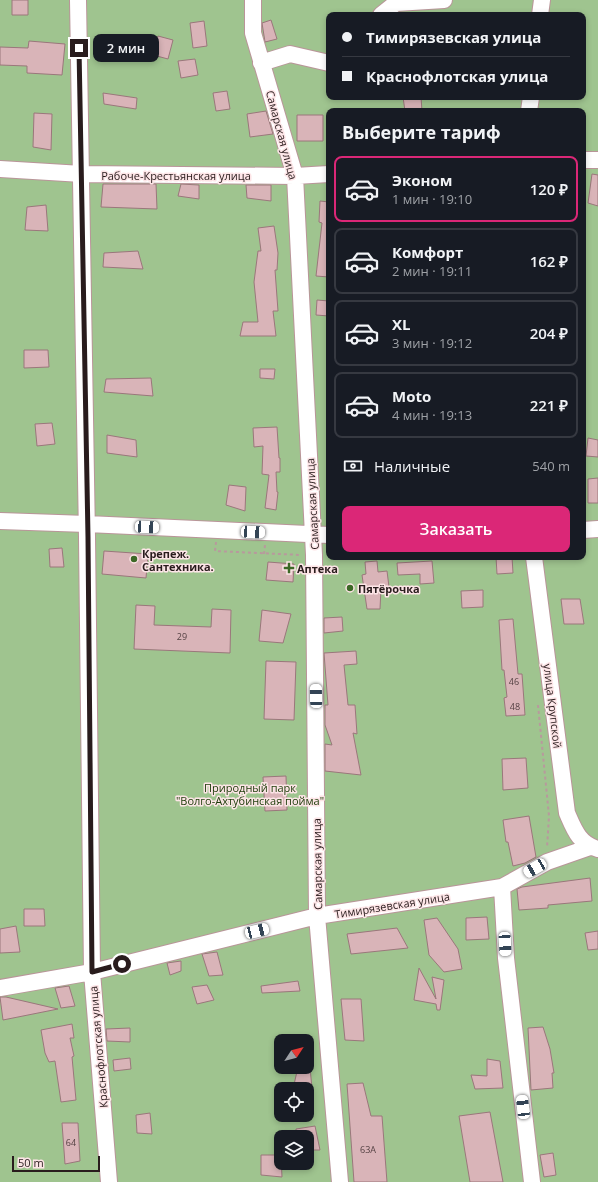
<!DOCTYPE html>
<html lang="ru">
<meta charset="utf-8">
<style>
:root{--surface:#171b24;--page:#20242c;--text:#f1f3f6;--muted:#9ea1a6;--line:#363941;--accent:#db2777}
body{margin:0;font-family:"Open Sans",sans-serif;background:var(--page);color:var(--text);height:100vh;display:flex;flex-direction:column;font-size:15px;white-space:nowrap}
*{box-sizing:border-box;margin:0}
p{font-size:13px;color:var(--muted)}
.icon{flex:none;width:22px;height:22px;fill:none;stroke:currentColor;stroke-width:2;stroke-linecap:round;stroke-linejoin:round}
.map{position:relative;flex:1;overflow:hidden}
.drawer{position:absolute;left:326px;top:108px;width:260px;height:452px;display:flex;flex-direction:column;background:var(--surface);border-radius:8px;box-shadow:0 2px 6px #0003}
.drawer>*{flex:none}
.guide{position:absolute;left:326px;top:12px;width:260px;height:88px;border-radius:8px;box-shadow:0 2px 6px #0003;display:grid;align-content:center;height:88px;padding:0 16px;background:var(--surface)}
.needle{width:26px;rotate:54deg}
.tools{position:absolute;left:274px;top:1034px;display:grid;gap:8px}
.tools a{display:grid;place-items:center;width:40px;height:40px;border-radius:8px;background:var(--surface);box-shadow:0 2px 6px #0003;font-size:20px}
.scale{position:absolute;left:12px;bottom:10px;width:88px;box-sizing:border-box;padding-left:4px;border:2px solid #291c1d;border-top:0;font-size:11px;line-height:14px;white-space:nowrap;color:#291c1d;-webkit-text-stroke:3px #fde5e7;paint-order:stroke}
.end{position:absolute;width:18px;height:18px;margin:-9px;border:5px solid #291c1d;background:#fff;box-shadow:0 0 0 2px #fff}
.from{border-radius:50%}
.bubble{position:absolute;height:28px;border-radius:8px;background:var(--surface);box-shadow:0 2px 6px #0003;font-size:13px;font-weight:600;line-height:28px;text-align:center}
.car{position:absolute;width:12px;height:24px;margin:-12px -6px;border-radius:5px;box-shadow:0 0 3px 1px #0007;background:linear-gradient(#fff 24%,#345 0 40%,#fff 0 76%,#345 0 86%,#fff 0)}
.guide b{display:flex;align-items:center;gap:14px;height:38px;font-size:15px}
.guide b+b{border-top:1px solid var(--line)}
.guide i{width:10px;height:10px;background:var(--text)}
ul{padding:0;list-style:none}
li{display:flex;align-items:center;gap:12px;height:66px;margin:0 8px 6px;padding:0 8px;border:2px solid var(--line);border-radius:8px}
li div{flex:1}
li b{display:block;font-size:15px}
li em{font-style:normal;font-weight:600}
li.current{border-color:var(--accent)}
li>.icon{width:36px;height:36px;stroke-width:1.5}
h2{padding:0 16px;font-size:18px;line-height:48px}
.pay{display:flex;align-items:center;gap:10px;height:44px;padding:0 16px;font-size:15px}
.pay p{margin-inline-start:auto}
.action{display:flex;gap:8px;margin-top:auto;padding:8px 16px}
.action a{flex:1;height:46px;border-radius:8px;background:var(--accent);color:#fff;font-size:16px;font-weight:600;line-height:46px;text-align:center}
.map>svg:first-child{display:block}
.green{fill:#9fc48f;fill-rule:evenodd}
.building{fill:#d9b4b8;stroke:#9a777b}
.lines{fill:none;stroke-linecap:round;stroke-linejoin:round}
.minor-casing{stroke:#b99599;stroke-width:18}
.path{stroke:#b8999d;stroke-width:2;stroke-dasharray:3 3;stroke-linecap:butt}
.minor{stroke:#fff;stroke-width:16}
.route{stroke:#291c1d;stroke-width:5}
.poi-dot{fill:#3c6826;stroke:#fde5e7;stroke-width:1.5}
.labels{text-anchor:middle;dominant-baseline:central;stroke-width:3;stroke-linejoin:round;paint-order:stroke}
.number-label{font-size:9px;fill:#554244}
.street-label{font-size:11px;fill:#291c1d;stroke:#fde5e7}
.poi-label{font-size:11px;font-weight:bold;fill:#291c1d;stroke:#fde5e7;text-anchor:start}
.park-label{font-size:11px;fill:#193a06;stroke:#fde5e7}
</style>
<div class="map">
<svg width="598" height="1182" viewBox="0 0 598 1182">
<rect width="100%" height="100%" fill="#fad3d8"/>
<path class="green" d="M0,0H598V1182H0ZM329,15H583V97H329ZM329,111H583V557H329ZM281,1041H307V1067H281ZM281,1089H307V1115H281ZM281,1137H307V1163H281Z"/>
<path class="building" d="M12,0H28V15H12Z
M271,20L277,39L265,42L262,23Z
M204,21L207,46L193,48L190,23Z
M104,36H121L122,55L104,51Z
M158,36L173,40L168,59L153,55Z
M29,41L65,44L62,75L27,73V66L0,65V47L28,48Z
M195,59L198,75L181,78L178,61Z
M227,91L230,109L216,111L213,93Z
M103,93L137,98L136,109L104,104Z
M403,97H421L422,111H405Z
M266,111L273,134L250,137L247,114Z
M34,113L52,114L51,150L33,147Z
M297,115H323V141H297Z
M592,174L598,175V206L588,203Z
M103,184H156L157,209L101,207Z
M181,184L199,185V199L178,196Z
M246,185H271V201L247,198Z
M320,201L329,202V277L316,276L322,223L319,222Z
M46,205L48,231L25,230L27,207Z
M274,226L278,253L277,270H275L278,311H273L276,336H240L243,322H258L254,282L258,251H261L258,228Z
M138,251L143,269L103,267L104,253Z
M317,300L329,301V316L316,315Z
M24,350H48L49,367L24,368Z
M260,369H275L274,379L260,378Z
M151,378L153,396L104,392L106,379Z
M52,423L55,444L37,446L35,424Z
M277,427L279,458H280V472H276L277,492H278L276,510L265,508L269,475L262,474L263,446L254,447L253,428Z
M107,435L136,440L137,457L107,453Z
M588,438L598,440V457L586,456Z
M598,478V503H588V479Z
M229,485L246,487L245,511L226,505Z
M62,548L64,567H50L49,549Z
M104,551L148,554L146,578L102,574Z
M496,557H512L513,573L497,574Z
M377,561L378,572L387,571L389,587L381,588L380,609H367L362,575L366,574L365,562Z
M432,561L434,583L420,584V574L398,575L397,563Z
M268,562L294,564L293,582L266,580Z
M483,590V607L462,608L461,591Z
M561,599H580L584,624H564Z
M136,605L155,606L154,625L211,627L212,609L231,610L230,653L134,649Z
M262,610L291,614L283,643L259,641Z
M342,617L343,631L324,633V618Z
M513,619L518,674H522L525,715L506,716L504,698L507,697L504,670H502L499,620Z
M356,651L357,664L344,665L348,705H355L357,734L353,733L361,775L325,771V744L332,745L325,725V705H328L324,653Z
M266,661L296,662L294,720L264,719Z
M526,758L528,788L503,790L502,759Z
M286,776L287,810L265,811L263,777Z
M529,816L536,857L525,863L513,866L508,842H506L503,820Z
M590,878L592,901L548,905V908L519,910L517,889L522,887Z
M24,909H44L45,926H24Z
M487,917L489,939L466,940V918Z
M437,918L458,949L462,969L444,972L429,955L424,920Z
M16,926L20,952L0,953V929Z
M397,928L408,948L351,954L347,934Z
M598,931V949L588,950L585,933Z
M217,952L223,975L209,976L202,954Z
M181,961V971L170,975L167,963Z
M419,968L436,999L432,977L444,980L440,1010H437L436,1004L414,1000Z
M298,981L300,991L262,993L261,986Z
M207,985L214,1000L197,1004L192,987Z
M69,986L75,1006L61,1008L55,988Z
M0,997H6L58,1009L3,1020Z
M341,999H361L364,1041L345,1040Z
M72,1024L74,1038H70L74,1056L72,1057L76,1100L61,1102L55,1061L49,1062L45,1053L41,1030Z
M543,1027L550,1049L554,1073H552L553,1088L531,1090L528,1028Z
M130,1028V1042L107,1041L106,1029Z
M130,1058L131,1069L114,1071L113,1060Z
M487,1059L500,1061L503,1088L475,1089L471,1075L487,1076Z
M298,1067H310L312,1089H293Z
M363,1083L371,1116H382L387,1182H354L347,1084Z
M490,1112L503,1182H470L459,1116Z
M150,1113L152,1134L137,1133L136,1115Z
M62,1123H78L80,1161L65,1164Z
M315,1126L320,1150H307V1137H296V1129Z
M553,1153L556,1175L544,1177L540,1155Z
M261,1155H281L282,1177L261,1175Z"/>
<g class="lines">
<g class="minor-casing">
<path id="minor" d="M78,0L87,537L92,972L109,1182
M253,0V33L295,176L314,555L317,916L340,1182
M381,15L396,3L444,0
M540,15L542,0
M261,63L290,54L329,63
M529,111L531,97
M583,160H598
M0,169L82,174L295,176L329,174
M0,521L87,524L329,535
M583,530L598,529
M534,557L567,813C574,829 579,844 598,849
M502,887L506,958L532,1182
M0,988L92,972L317,916L502,887L547,862L590,847"/>
</g>
<path class="path" d="M216,542L215,551L301,555
M264,554L265,545
M538,705L549,816L547,848"/>
<use href="#minor" class="minor"/>
</g>
<g class="lines">
<path class="route" d="M79,48L88,537L92,972L122,964"/>
</g>
<g class="poi-dot">
<circle cx="134" cy="559" r="4"/>
<path d="M287 562h4v4h4v4h-4v4h-4v-4h-4v-4h4z"/>
<circle cx="350" cy="588" r="4"/>
</g>
<g class="labels">
<g class="number-label">
<text x="182" y="636">29</text>
<text x="514" y="681">46</text>
<text x="515" y="706">48</text>
<text x="71" y="1142">64</text>
<text x="368" y="1149">63А</text>
</g>
<g class="street-label">
<text transform="translate(282 135) rotate(75)">Самарская улица</text>
<text x="176" y="175">Рабоче-Крестьянская улица</text>
<text transform="translate(312 504) rotate(-93)">Самарская улица</text>
<text transform="translate(553 706) rotate(83)">улица Крупской</text>
<text transform="translate(317 864) rotate(-91)">Самарская улица</text>
<text transform="translate(392 905) rotate(-9)">Тимирязевская улица</text>
<text transform="translate(98 1047) rotate(-95)">Краснофлотская улица</text>
</g>
<g class="poi-label">
<text x="142" y="553">Крепеж.<tspan x="142" dy="13">Сантехника.</tspan></text>
<text x="297" y="568">Аптека</text>
<text x="358" y="588">Пятёрочка</text>
</g>
<g class="park-label">
<text x="250" y="787">Природный парк<tspan x="250" dy="13">"Волго-Ахтубинская пойма"</tspan></text>
</g>
</g>
</svg>
<div class="tools">
<a><svg class="needle" viewBox="-14 -14 28 28"><path d="M0-13l5 13h-10z" fill="#e53935"/><path d="M0 13l5-13h-10z" fill="#9ea1a6"/></svg></a>
<a><svg class="icon" aria-label="locate" viewBox="0 0 24 24"><circle cx="12" cy="12" r="6"/><path d="M12 2v4M12 18v4M2 12h4M18 12h4"/></svg></a>
<a><svg class="icon" aria-label="layers" viewBox="0 0 24 24"><path d="M12 4l9 5-9 5-9-5zM3 14l9 5 9-5"/></svg></a>
</div>
<div class="scale">50 m</div>
<i class="end from" style="left:122px;top:964px"></i>
<i class="end" style="left:79px;top:48px"></i>
<div class="bubble" style="left:93px;top:34px;width:66px">2 мин</div>
<i class="car" style="left:147px;top:527px;rotate:93deg"></i>
<i class="car" style="left:253px;top:532px;rotate:93deg"></i>
<i class="car" style="left:316px;top:696px;rotate:359deg"></i>
<i class="car" style="left:535px;top:868px;rotate:240deg"></i>
<i class="car" style="left:257px;top:931px;rotate:76deg"></i>
<i class="car" style="left:505px;top:944px;rotate:177deg"></i>
<i class="car" style="left:523px;top:1107px;rotate:353deg"></i>
<div class="guide">
<b><i class="from"></i>Тимирязевская улица</b>
<b><i></i>Краснофлотская улица</b>
</div>
<section class="drawer">
<h2>Выберите тариф</h2>
<ul>
<li class="current"><svg class="icon" aria-label="car" viewBox="0 0 24 24"><path d="M5 17H2v-5l4-1 3-4h7l3 4 3 1v5h-3M9 17h6M6 11h13"/><circle cx="7" cy="17" r="2"/><circle cx="17" cy="17" r="2"/></svg><div><b>Эконом</b><p>1 мин · 19:10</p></div><em>120 ₽</em></li>
<li><svg class="icon" aria-label="car" viewBox="0 0 24 24"><path d="M5 17H2v-5l4-1 3-4h7l3 4 3 1v5h-3M9 17h6M6 11h13"/><circle cx="7" cy="17" r="2"/><circle cx="17" cy="17" r="2"/></svg><div><b>Комфорт</b><p>2 мин · 19:11</p></div><em>162 ₽</em></li>
<li><svg class="icon" aria-label="car" viewBox="0 0 24 24"><path d="M5 17H2v-5l4-1 3-4h7l3 4 3 1v5h-3M9 17h6M6 11h13"/><circle cx="7" cy="17" r="2"/><circle cx="17" cy="17" r="2"/></svg><div><b>XL</b><p>3 мин · 19:12</p></div><em>204 ₽</em></li>
<li><svg class="icon" aria-label="car" viewBox="0 0 24 24"><path d="M5 17H2v-5l4-1 3-4h7l3 4 3 1v5h-3M9 17h6M6 11h13"/><circle cx="7" cy="17" r="2"/><circle cx="17" cy="17" r="2"/></svg><div><b>Moto</b><p>4 мин · 19:13</p></div><em>221 ₽</em></li>
</ul>
<div class="pay"><svg class="icon" aria-label="cash" viewBox="0 0 24 24"><path d="M3 7h18v10H3z"/><circle cx="12" cy="12" r="2"/></svg>Наличные<p>540 m</p></div>
<div class="action"><a>Заказать</a></div>
</section>
</div>
